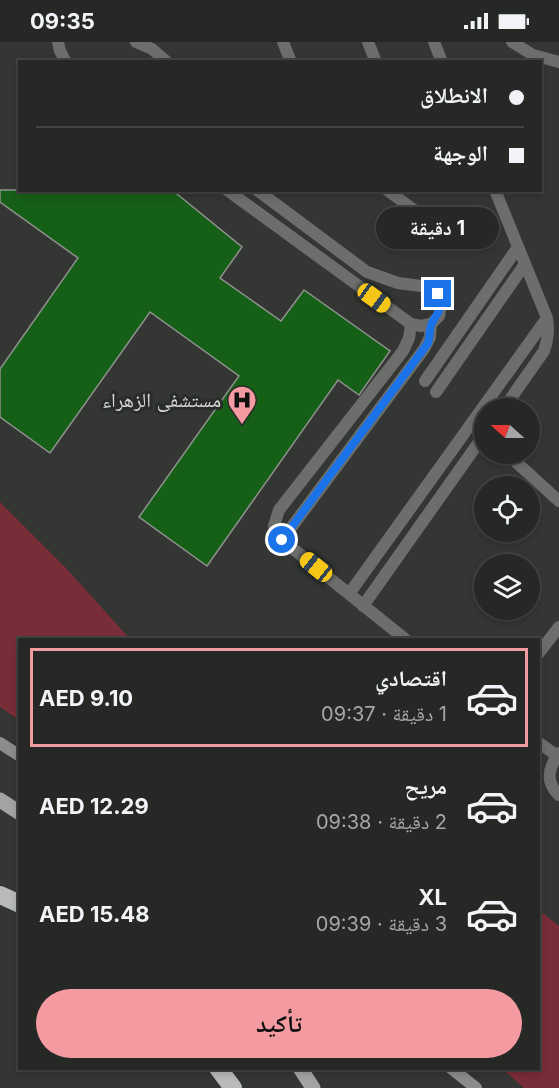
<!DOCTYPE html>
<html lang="ar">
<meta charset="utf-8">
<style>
:root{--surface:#262826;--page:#2e302e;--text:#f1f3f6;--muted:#a4a6a7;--line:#424443;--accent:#f49aa1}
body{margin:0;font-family:Inter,"Noto Naskh Arabic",sans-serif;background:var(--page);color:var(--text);direction:rtl;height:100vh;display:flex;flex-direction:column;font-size:22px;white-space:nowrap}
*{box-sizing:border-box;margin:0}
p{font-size:20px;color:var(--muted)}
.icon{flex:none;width:33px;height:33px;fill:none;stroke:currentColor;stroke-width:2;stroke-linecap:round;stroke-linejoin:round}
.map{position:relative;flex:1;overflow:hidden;direction:ltr}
.panel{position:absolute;left:18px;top:596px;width:522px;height:432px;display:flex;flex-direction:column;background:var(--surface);border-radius:0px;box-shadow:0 3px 9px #0003,0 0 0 2px var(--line);direction:rtl}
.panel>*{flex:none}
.banner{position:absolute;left:18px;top:18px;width:524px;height:132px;border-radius:0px;box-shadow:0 3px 9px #0003,0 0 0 2px var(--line);direction:rtl;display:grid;align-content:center;height:132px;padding:0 18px;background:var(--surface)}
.needle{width:39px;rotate:291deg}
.fabs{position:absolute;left:474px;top:356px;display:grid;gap:12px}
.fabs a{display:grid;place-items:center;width:66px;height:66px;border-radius:50%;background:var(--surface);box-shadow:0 3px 9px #0003,0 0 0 2px var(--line);font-size:30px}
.end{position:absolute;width:27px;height:27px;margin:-14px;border:8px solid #1a73e8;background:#fff;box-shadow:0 0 0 3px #fff}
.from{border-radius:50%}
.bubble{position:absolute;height:42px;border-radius:21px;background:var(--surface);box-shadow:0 3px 9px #0003,0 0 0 2px var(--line);font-size:20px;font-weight:700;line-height:42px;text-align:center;direction:rtl}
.car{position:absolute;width:18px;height:36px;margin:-18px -9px;border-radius:8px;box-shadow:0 0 4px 2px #0007;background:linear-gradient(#f5c518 24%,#345 0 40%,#f5c518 0 76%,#345 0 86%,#f5c518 0)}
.banner b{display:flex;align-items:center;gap:21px;height:57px;font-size:22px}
.banner b+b{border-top:2px solid var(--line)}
.banner i{width:15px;height:15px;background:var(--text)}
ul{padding:10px 0 0;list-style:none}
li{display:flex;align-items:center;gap:18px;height:99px;margin:0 12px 9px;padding:0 6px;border:3px solid transparent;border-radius:0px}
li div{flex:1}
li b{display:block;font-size:22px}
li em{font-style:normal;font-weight:700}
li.on{border-color:var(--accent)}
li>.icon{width:54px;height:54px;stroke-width:1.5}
.cta{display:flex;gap:12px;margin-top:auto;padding:12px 18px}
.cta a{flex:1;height:69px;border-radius:36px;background:var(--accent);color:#111;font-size:24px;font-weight:700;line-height:69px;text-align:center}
.status{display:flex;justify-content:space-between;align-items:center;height:42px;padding:0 30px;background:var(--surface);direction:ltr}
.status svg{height:16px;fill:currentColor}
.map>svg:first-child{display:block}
.green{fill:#792d38}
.building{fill:#165f16;stroke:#8f928f;stroke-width:1.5}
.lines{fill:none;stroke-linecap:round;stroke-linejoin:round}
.service{stroke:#6c6e6c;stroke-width:12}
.secondary{stroke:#8b8d8b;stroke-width:12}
.primary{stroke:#a3a5a2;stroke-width:15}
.motorway{stroke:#b8bbb8;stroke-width:18}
.route{stroke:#1a73e8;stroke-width:8}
.labels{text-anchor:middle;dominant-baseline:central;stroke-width:6;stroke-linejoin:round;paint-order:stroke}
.poi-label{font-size:20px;fill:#d7d9d7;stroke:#292c29;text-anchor:end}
</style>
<div class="status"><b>09:35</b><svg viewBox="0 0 49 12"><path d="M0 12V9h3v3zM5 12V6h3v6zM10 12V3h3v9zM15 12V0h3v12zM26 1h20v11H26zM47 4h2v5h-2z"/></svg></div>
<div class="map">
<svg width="559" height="1046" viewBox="0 0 559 1046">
<rect width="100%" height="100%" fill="#333633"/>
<path class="green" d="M0,460L66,526L130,597H20L19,678L0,665Z
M539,868L559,884V1046H524L501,1026H538Z"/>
<path class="building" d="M0,148H172L242,205L220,236L281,279L304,248L390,309L359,353L338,338L207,524L139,475L239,334L150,270L50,411L0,375V327L78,216L0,160Z"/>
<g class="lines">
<path class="service" d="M58,0L60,9L66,20
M136,0L152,7L167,20
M283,0L291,20
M368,0L376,20
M434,0L442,20
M512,0L533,13L559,20
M227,148L411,282L421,284L431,282L439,274L441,263L438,252L429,245L398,241L367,230L257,148
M387,148L452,196
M495,148L547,276C549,288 548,298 544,309L504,366
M425,339L518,205
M436,350L525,222
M506,411L559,459
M282,498L424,307L430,295L431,282
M349,552L547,276
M363,564L484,393
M405,597L282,498L274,484L279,468L403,309L409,296L411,282
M538,612L559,585
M538,700L557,714
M559,711C548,726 545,740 559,753"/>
<path class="secondary" d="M0,701L20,714
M451,1026L476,1046"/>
<path class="primary" d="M0,758L20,771
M300,1026L313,1046"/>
<path class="motorway" d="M0,853L20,862
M218,1026L233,1046"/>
</g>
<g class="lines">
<path class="route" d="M282,498L428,301C430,295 429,286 432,281C439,268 443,268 438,252"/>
</g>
<defs>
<g id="hospital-pin" transform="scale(1.5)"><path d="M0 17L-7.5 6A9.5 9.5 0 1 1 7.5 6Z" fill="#f49aa1" stroke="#292c29"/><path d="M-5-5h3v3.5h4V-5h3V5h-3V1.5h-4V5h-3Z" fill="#111"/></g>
</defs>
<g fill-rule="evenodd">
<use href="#hospital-pin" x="242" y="358"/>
</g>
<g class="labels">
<g class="poi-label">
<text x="221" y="358">مستشفى الزهراء</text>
</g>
</g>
</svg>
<div class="fabs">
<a><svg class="needle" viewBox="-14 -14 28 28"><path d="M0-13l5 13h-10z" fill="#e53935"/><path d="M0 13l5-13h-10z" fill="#a4a6a7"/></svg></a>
<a><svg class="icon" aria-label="locate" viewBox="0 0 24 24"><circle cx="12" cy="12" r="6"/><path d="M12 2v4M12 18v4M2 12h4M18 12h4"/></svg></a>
<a><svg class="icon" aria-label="layers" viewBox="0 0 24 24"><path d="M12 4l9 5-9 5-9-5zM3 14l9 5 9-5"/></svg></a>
</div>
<i class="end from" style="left:282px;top:498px"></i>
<i class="end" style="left:438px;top:252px"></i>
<div class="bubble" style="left:376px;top:165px;width:123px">1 دقيقة</div>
<i class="car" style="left:374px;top:256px;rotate:126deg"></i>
<i class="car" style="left:316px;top:525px;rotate:309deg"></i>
<div class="banner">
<b><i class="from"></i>الانطلاق</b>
<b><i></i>الوجهة</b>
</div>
<section class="panel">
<ul>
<li class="on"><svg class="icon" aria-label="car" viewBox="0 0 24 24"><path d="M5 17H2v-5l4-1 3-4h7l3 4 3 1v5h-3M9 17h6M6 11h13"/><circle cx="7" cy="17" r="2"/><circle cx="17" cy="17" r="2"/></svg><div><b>اقتصادي</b><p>1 دقيقة · 09:37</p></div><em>AED 9.10</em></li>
<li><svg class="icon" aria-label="car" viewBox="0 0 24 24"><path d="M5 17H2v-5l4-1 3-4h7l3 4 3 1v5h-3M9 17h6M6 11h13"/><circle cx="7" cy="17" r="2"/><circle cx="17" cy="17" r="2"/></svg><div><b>مريح</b><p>2 دقيقة · 09:38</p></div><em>AED 12.29</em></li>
<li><svg class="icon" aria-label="car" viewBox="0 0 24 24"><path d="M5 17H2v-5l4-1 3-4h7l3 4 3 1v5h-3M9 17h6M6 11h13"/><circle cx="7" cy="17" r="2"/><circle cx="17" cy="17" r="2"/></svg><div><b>XL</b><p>3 دقيقة · 09:39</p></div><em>AED 15.48</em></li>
</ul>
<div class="cta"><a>تأكيد</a></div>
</section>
</div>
